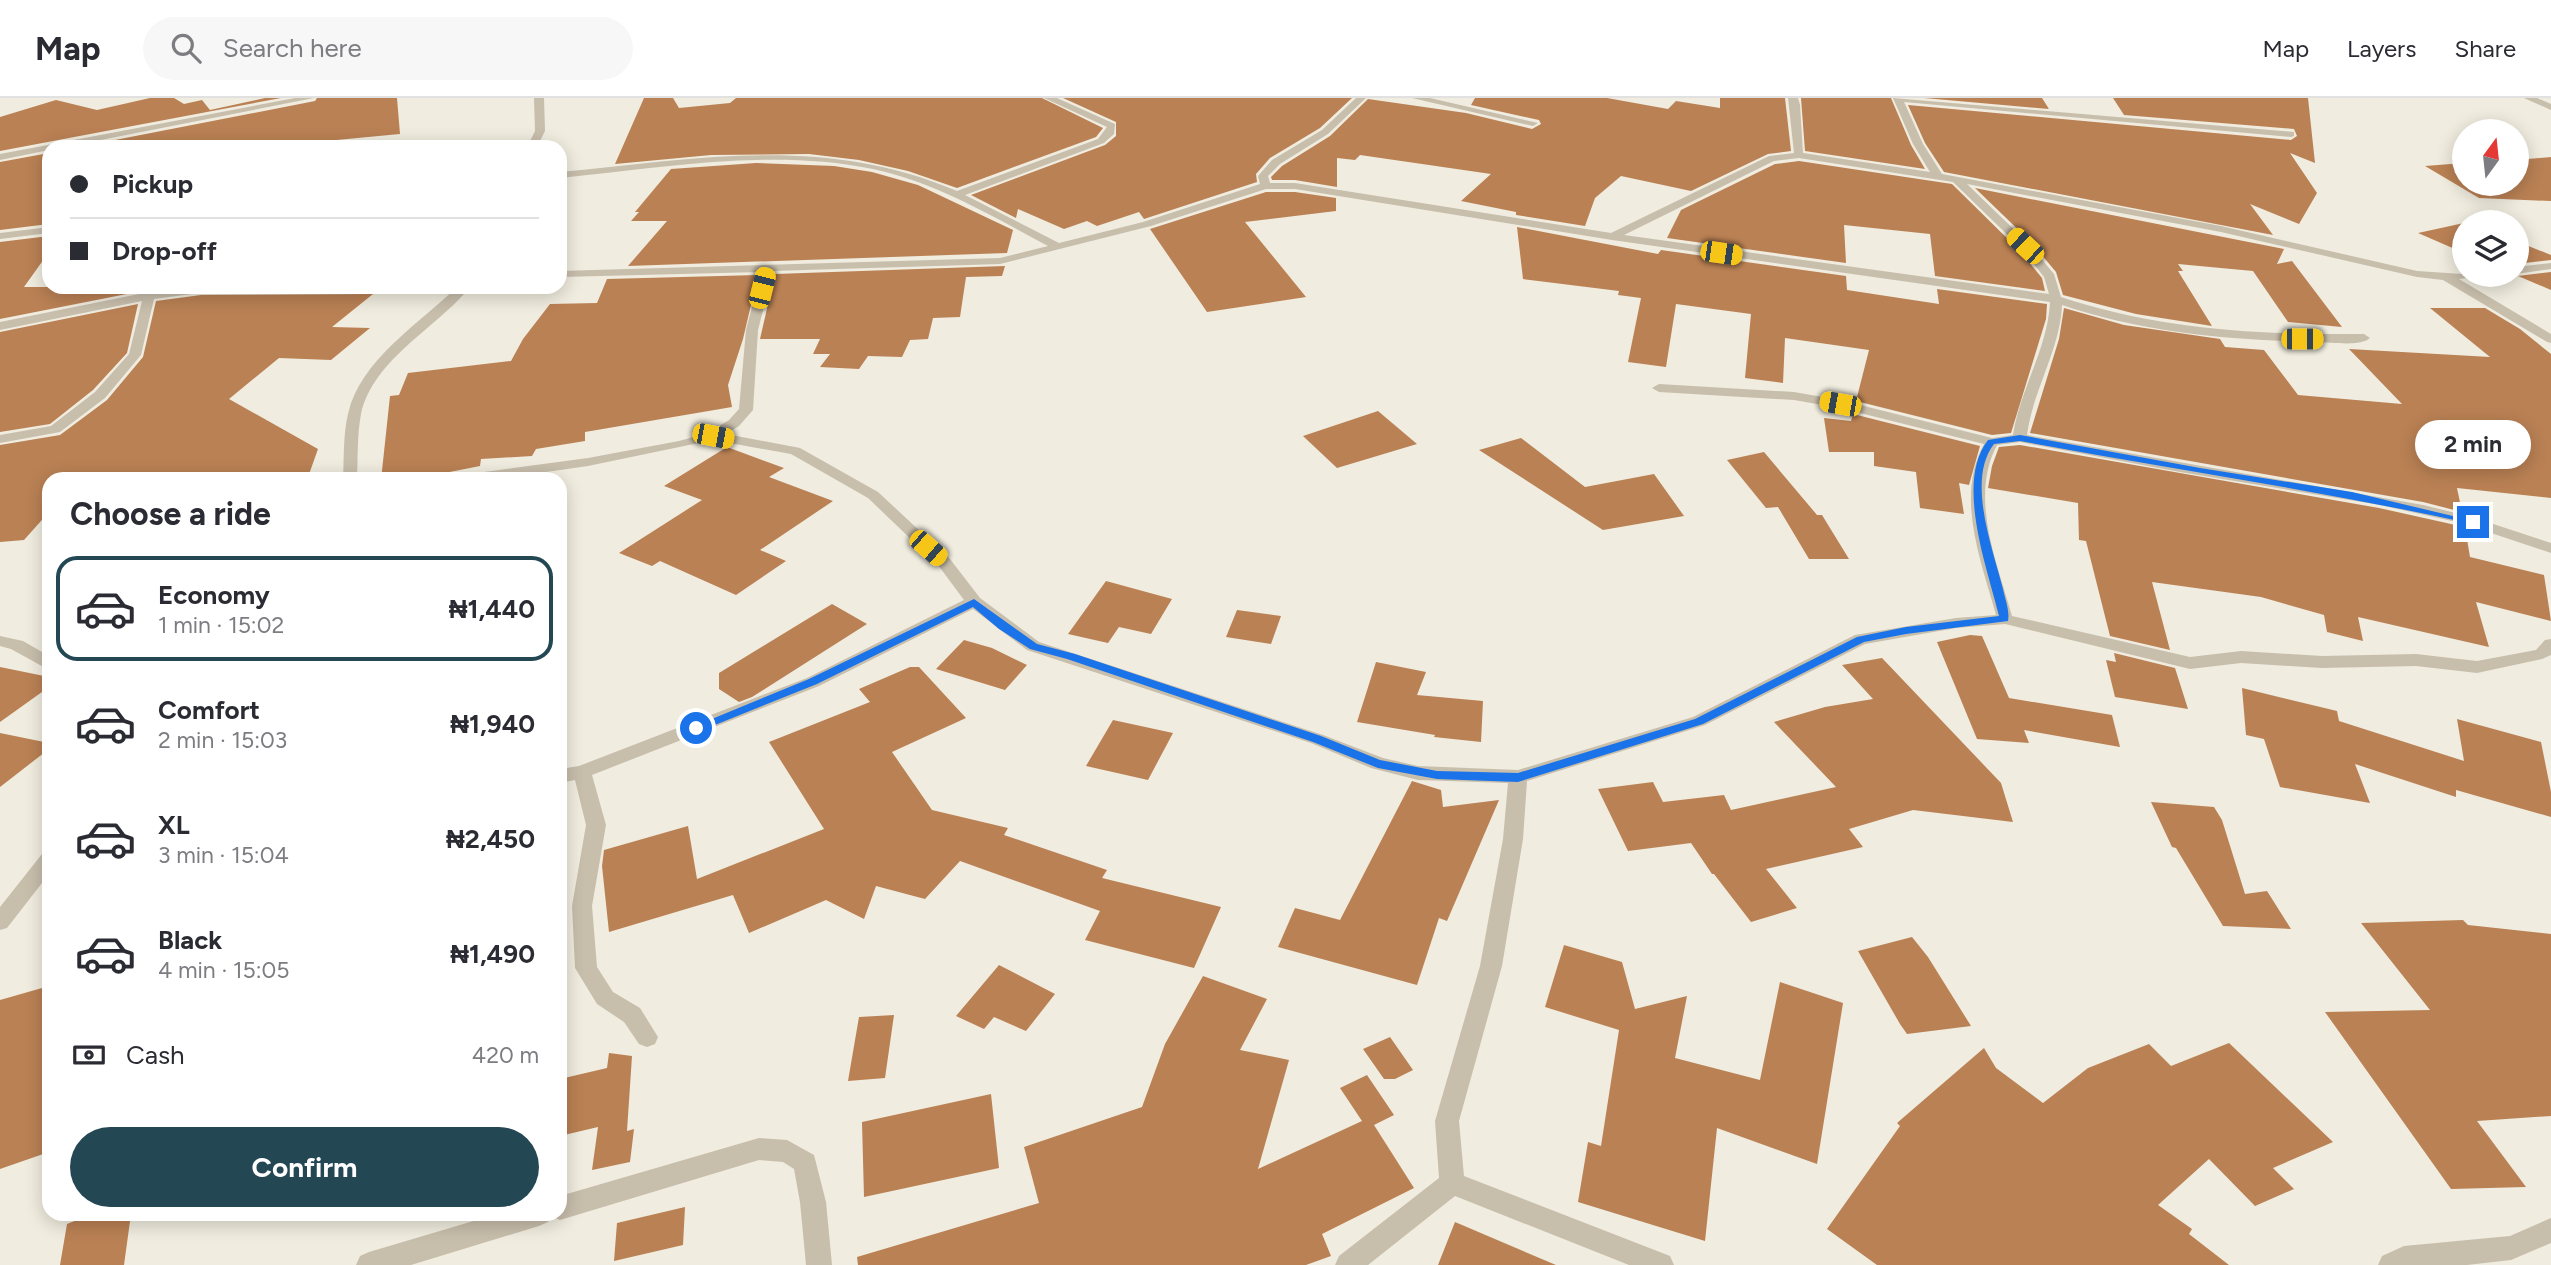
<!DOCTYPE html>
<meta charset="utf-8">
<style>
:root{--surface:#fff;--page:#f7f7f7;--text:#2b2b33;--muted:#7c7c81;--line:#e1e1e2;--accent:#244754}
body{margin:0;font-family:Figtree,sans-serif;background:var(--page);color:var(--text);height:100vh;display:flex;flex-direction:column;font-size:26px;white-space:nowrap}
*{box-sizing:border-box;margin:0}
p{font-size:23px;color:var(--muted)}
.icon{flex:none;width:38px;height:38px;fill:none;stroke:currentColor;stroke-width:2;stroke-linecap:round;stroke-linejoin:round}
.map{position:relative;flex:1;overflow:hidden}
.drawer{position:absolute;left:42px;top:374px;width:525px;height:749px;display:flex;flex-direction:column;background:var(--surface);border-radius:21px;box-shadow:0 4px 18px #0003}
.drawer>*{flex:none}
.hud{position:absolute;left:42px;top:42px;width:525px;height:154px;border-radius:21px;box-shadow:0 4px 18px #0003;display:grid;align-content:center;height:154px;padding:0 28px;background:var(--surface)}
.needle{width:46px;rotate:15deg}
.controls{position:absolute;left:2452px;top:21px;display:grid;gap:14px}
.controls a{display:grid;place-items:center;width:77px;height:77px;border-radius:50%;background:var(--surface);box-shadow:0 4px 18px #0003;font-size:35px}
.end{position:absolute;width:32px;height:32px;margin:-16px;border:9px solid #1a73e8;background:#fff;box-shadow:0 0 0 4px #fff}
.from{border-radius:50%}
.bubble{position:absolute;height:49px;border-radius:24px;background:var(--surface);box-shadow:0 4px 18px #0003;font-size:23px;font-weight:700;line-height:49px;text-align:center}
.car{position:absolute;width:21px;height:42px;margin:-21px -10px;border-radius:9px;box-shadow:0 0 5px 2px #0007;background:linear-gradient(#f5c518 24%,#345 0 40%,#f5c518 0 76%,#345 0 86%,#f5c518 0)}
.hud b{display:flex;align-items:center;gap:24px;height:66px;font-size:26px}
.hud b+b{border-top:2px solid var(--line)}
.hud i{width:18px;height:18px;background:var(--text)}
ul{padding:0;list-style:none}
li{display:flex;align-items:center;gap:21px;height:105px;margin:0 14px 10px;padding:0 14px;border:4px solid transparent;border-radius:21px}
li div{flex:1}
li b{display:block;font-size:26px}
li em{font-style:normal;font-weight:700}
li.active{border-color:var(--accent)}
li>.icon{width:63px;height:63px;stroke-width:1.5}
h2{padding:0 28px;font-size:32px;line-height:84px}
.pay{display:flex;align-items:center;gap:18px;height:77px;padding:0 28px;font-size:26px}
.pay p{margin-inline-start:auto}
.button{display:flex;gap:14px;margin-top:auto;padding:14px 28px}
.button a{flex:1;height:80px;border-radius:42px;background:var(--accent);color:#fff;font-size:28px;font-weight:700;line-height:80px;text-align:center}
header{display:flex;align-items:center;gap:42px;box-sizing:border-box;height:98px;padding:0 35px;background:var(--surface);border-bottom:2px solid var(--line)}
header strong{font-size:33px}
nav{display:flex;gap:38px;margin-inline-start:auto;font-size:24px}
.search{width:490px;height:63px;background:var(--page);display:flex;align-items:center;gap:18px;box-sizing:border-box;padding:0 24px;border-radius:38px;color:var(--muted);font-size:26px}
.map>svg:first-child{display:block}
.building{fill:#ba8154}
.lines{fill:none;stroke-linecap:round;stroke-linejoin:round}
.street{fill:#c8beac;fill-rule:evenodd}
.route{fill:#1a73e8}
</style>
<header>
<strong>Map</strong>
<div class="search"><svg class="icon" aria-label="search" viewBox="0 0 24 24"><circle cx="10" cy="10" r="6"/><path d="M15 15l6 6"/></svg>Search here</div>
<nav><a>Map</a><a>Layers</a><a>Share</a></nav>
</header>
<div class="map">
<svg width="2551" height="1167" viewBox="0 0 2551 1167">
<rect width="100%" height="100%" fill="#f0ecdf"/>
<path class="building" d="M150,0H174L184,6L202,2L210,12L265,0H281L0,53V19L56,2L97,12Z
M317,0H397L400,36L262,49H79L315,3Z
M644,0H673L679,10L730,5L736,0H1042L1103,30L1096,39L957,90L908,73L859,62L809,56L711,57L615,66Z
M1063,0H1352L1320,30L1270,60L1256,76L1257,84L1144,121L1139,114L1097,128L1087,123L1064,131L1018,111L1016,120L971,97L1105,47L1116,38V24Z
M1475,0H1607L1668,11L1676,3L1720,10V0H1785L1791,53L1768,56L1691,93L1621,78L1595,100L1585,128L1516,117V114L1461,103L1491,76L1360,57L1355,62L1337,60V89L1295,82H1272L1271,79L1282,68L1330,38L1368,1L1466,15L1532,31L1541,26L1539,22L1471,7Z
M1801,0H1891L1911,47L1925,71L1805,53Z
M1924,0H2042L2049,11Z
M2113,0H2308L2315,65L2290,55L2317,95L2299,126L2250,106L2273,137L1944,74L1925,45L1908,7L2291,42L2297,38L2294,31L2124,17Z
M49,55V126L0,132V64Z
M2551,59V103L2479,100L2425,68L2464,65V86H2516V62Z
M1799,63L1952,86L2019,152L2042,180L2045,193L1935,178L1930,136L1844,127L1846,165L1667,140L1681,112L1775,66Z
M756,65L834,68L872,74L918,87L1013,132L1007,155L628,168L667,123H631L639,114H635L671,71Z
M1975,90L2284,151L2277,166L2292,163L2342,229L2288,224L2253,173L2178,166L2183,173H2178L2212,228L2136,216L2063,197L2056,174L2031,144Z
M1266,94H1295L1336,100V113L1245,124L1306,199L1207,214L1150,131Z
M2464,125V155L2418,135Z
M1517,129L1658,156L1661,152L1846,178L1847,192L1939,206L1937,191L2047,206L2046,221L2011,335L1992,337L1856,303L1869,252L1785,240L1783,285L1745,280L1751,216L1676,206L1666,269L1628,264L1641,200L1618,197L1619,193L1523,181Z
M49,138V154L24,189H142V193L0,221V144Z
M2516,143L2551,157V162L2516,166Z
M1005,168L1002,178L966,179L960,219L933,220L928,241L910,242L902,259L868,258L859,271L820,269L830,256H813L820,241H760L775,176Z
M2551,174V192L2518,178Z
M758,177L743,241L728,287L732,309L585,334V343L536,351L532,358L481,361L480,368L409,382H381L390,298L399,297L408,275L511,263L523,241L550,206L597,205L607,181Z
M373,196L332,229L370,230L331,262L279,260L229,301L318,351L307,382H49V414L24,442L0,444V347L60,337L107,302L143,259L156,203L201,197Z
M138,206L127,255L93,292L50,326L0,334V234Z
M2064,210L2124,227L2220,241L2225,249L2264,252L2298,297L2402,306L2349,251L2490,259L2430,210H2485L2520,231L2551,256V400L2457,390L2462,414L2423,404L2030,335L2059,241Z
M1378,313L1417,346L1337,370L1303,338Z
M1853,316L1980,348L1969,387L1959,385L1964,416L1920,410L1916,374L1874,368V354H1829L1824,320L1851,323Z
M1521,340L1585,389L1654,376L1684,418L1603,432L1479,352Z
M2020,347L2379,410L2460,428L2465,429L2470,459L2544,477L2551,523L2476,504L2489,549L2358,519L2363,543L2327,534L2324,517L2261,499L2152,484L2170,552L2110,538L2086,443L2079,442L2078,405L1988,390L1992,368L1999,349Z
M727,349L784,370L769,379L833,403L760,452L786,463L736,497L660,463L652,468L619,455L702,402L664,388Z
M1764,354L1817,417H1822L1849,461H1809L1778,409L1766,410L1727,362Z
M1106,483L1172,501L1151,536L1119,529L1108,545L1068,536Z
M832,506L867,526L752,599L739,604L719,591V575Z
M1237,512L1281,518L1271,546L1226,539Z
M1970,537L1982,538L2009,600L2112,617L2120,649L2024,632L2029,645L1977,641L1937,544Z
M964,542L992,550L1027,567L1005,592L936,571Z
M2114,555L2175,570L2188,611L2115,599L2106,562L2116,564Z
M1882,560L2001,685L2013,724L1913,712L1849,731L1863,749L1766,771L1797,810L1751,824L1714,776H1712L1691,745L1628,753L1598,691L1653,684L1663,704L1724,697L1731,712L1836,689L1774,624L1825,609L1873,601L1842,567Z
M1376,564L1426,574L1417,597L1483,603L1481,644L1434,639L1435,637L1357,624Z
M0,569L49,579V589L0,624Z
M910,569H919L966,620L892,654L932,712L1008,730L1004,737L1107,772L1102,780L1221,809L1194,870L1085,842L1100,813L960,763L925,801L876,788L864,821L826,802L749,835L733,797L609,834L602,768L604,752L688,728L697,781L824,731L769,644L870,604L859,591Z
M2242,590L2337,613L2339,623L2464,663L2457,621L2541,644L2551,694V719L2456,692V699L2355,666L2370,705L2280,689L2264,641L2246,637Z
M1113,622L1173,635L1148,682L1086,668Z
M0,635L49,645V651L0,689Z
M1412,683L1441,692L1443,709L1499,702L1447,823L1439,820L1417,887L1278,849L1295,810L1340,822Z
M2151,704L2214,709L2222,722L2245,796L2267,793L2291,831L2223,828L2176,750L2172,749Z
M2463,822L2468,827L2551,836V1018L2477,1023L2526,1089L2451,1091L2325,914L2430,912L2361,825Z
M1912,839L1928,859L1971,928L1907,936L1900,926L1858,853Z
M1564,847L1622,864L1635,911L1687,898L1675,960L1760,982L1780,884L1843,905L1817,1066L1717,1030L1705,1143L1578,1104L1588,1044L1601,1048L1619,932L1545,909Z
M999,867L1055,896L1026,933L994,919L984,931L956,918Z
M1203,878L1267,901L1240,952L1289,962L1258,1071L1362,1023L1340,990L1367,977L1394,1017L1374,1027L1414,1090L1322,1136L1331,1158L1306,1167H858L857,1159L1039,1105L1024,1049L1142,1009L1165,946Z
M49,888V1054L0,1071V902Z
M894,917L885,980L848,983L859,919Z
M1390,939L1413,972L1395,981H1384L1363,951Z
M2229,945L2333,1044L2273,1070L2294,1091L2255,1108L2209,1061L2158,1107L2192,1131L2189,1136L2229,1167H1877L1827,1131L1900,1028L1897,1025L1984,950L1996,970L2043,1005L2088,970L2149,946L2171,968Z
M609,955L632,958L627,1033L634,1031L630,1064L592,1072L598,1029L560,1038V981L607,970Z
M991,996L999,1070L864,1099L862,1024Z
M685,1109L683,1147L614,1163L617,1125Z
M92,1116H131L124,1167H60L67,1126Z
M1455,1124L1556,1167H1438Z"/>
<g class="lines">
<path class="street" d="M295,0H314L65,49H49V52L0,62V56Z
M534,0H544L545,33L537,49H527L535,33Z
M1044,0H1057L1115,26L1114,36L1104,45L965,97L1059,145L1143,124L1260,86L1258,78L1272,62L1322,32L1356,0H1366L1328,36L1280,66L1268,78L1270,85H1295L1611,135L1769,58L1794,55L1788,0H1798L1800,7L1803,55L1930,74L1913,46L1893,0L2294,34V38L2291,39L1904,4L1923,46L1942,76L2221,128L2417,173L2477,177L2475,179L2459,181L2551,236V245L2547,244L2443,182L2417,179L2221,134L1967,86L2029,146L2054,176L2061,199C2160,232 2261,237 2364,236L2370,240C2360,249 2332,244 2318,244C2230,242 2145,235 2062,207C2060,252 2033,292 2027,337L2423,407L2472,419L2551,445V455L2461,425L2380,407L2180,374L2020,344L1997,347C1969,400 1997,464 2012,518L2190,559L2241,553L2322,558L2416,556L2477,563L2536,552L2545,542L2551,541V557L2542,561L2477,575L2416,568L2322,570L2241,565L2190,571L2005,526L1956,530L1865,546L1705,627L1527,683L1523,741L1502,868L1459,1023L1464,1078L1670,1158L1674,1167H1629L1455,1098L1368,1167H1335L1339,1158L1439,1080L1435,1023L1480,868L1503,741L1508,685L1418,682L1371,670L1311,645L1027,552L973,511L819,588L592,677L606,727L592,808L597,869L613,894L640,910L658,939L655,946L647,949L639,946L624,924L597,906L575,870L572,808L586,727L575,682L560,685V671L579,668L807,580L964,502L938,467L868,400L791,356L713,342L588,368L490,382H447L454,378L588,360L679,343L708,335L729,322L739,311L746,232L761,174L560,179V173L1000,160L1048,148C992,118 935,84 873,71C770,50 663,70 560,80V74C698,61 824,36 957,93L1098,41L1107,29ZM1799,60L1953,84L2021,150L2044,179L2049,196L1624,137L1774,63ZM1266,91H1295L1612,142L2050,204C2048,250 2020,291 2013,337L1992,340L1840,302L1794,294L1659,286L1652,290L1659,294L1794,302L1840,310L1984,346C1955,399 1981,462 1996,517L1956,520L1855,537L1693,619L1518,672L1418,668L1383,660L1323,637L1039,544L980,500L950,461L878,394L800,350L726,336L739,328L753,312L758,232L773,173L1000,166L1151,128Z
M1412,0H1430L1538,25L1533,28Z
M2524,0H2537L2551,6V12Z
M49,129V135L0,141V135Z
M2551,165V171L2516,176V169Z
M145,189H157L156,193L188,189H220L214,193L154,201L141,257L105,300L60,334L0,345V337L51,328L95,294L129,256L142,203L0,232V224L144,195Z
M457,189H470C436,231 374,260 361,316C357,337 358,360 357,382H343C344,360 343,337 348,316C360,262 420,225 457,189Z
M0,538L23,543L49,558V572L11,551L0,548Z
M49,753V776L7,830L0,832V809L42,756Z
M759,1040L787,1042L814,1057L826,1104L832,1167H806L800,1104L794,1071L783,1064L759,1062L560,1122L551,1118L548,1124L539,1128L411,1167H356L360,1158L369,1154L497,1116H560V1098Z
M2551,1120V1145L2511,1162L2467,1167H2378L2382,1158L2404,1148L2510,1138Z"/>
</g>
<path class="route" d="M2020,337L2200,370L2352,394L2478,424L2473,426C2323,393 2171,371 2020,343L1994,346C1966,382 1993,451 2003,491C2005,501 2010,513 2008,523L1906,536L1864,544L1703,626L1518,684L1437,681L1378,670L1313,644L1067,561L1030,551L999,531L973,509L817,586L700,633H691L690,630L809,581L974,501L1037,546L1075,556L1321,638L1380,662L1437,673L1518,675L1695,621L1857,539L1906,529L1999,518C1987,469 1955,384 1988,342Z"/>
</svg>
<div class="controls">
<a><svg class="needle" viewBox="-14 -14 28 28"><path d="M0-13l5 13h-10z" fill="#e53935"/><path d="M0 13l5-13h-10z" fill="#7c7c81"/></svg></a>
<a><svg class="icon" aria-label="layers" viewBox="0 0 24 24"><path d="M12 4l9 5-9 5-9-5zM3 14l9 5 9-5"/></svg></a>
</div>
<i class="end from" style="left:696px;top:630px"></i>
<i class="end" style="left:2473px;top:424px"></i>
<div class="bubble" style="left:2415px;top:322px;width:116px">2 min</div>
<i class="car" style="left:2025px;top:148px;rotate:313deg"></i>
<i class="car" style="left:1721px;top:155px;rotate:98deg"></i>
<i class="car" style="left:762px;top:190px;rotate:14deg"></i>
<i class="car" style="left:2302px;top:241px;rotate:90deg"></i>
<i class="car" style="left:1840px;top:306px;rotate:280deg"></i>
<i class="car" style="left:713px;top:338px;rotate:101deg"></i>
<i class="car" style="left:928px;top:450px;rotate:131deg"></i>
<div class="hud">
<b><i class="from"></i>Pickup</b>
<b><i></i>Drop-off</b>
</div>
<section class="drawer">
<h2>Choose a ride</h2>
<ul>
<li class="active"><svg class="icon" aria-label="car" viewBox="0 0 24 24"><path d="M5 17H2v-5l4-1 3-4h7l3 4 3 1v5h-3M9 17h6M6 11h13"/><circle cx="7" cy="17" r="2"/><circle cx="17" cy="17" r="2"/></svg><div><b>Economy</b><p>1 min · 15:02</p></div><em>₦1,440</em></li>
<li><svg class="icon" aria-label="car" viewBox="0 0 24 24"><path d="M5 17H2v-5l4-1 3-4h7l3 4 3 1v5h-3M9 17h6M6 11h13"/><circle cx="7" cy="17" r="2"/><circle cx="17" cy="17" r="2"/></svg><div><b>Comfort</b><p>2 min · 15:03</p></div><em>₦1,940</em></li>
<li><svg class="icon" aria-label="car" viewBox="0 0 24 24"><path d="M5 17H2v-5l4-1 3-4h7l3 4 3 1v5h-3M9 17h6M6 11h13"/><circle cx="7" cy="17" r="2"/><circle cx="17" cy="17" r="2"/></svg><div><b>XL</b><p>3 min · 15:04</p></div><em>₦2,450</em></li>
<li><svg class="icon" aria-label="car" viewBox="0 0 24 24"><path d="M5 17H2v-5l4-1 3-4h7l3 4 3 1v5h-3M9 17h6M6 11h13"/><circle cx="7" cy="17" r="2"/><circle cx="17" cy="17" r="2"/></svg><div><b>Black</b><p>4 min · 15:05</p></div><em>₦1,490</em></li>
</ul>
<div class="pay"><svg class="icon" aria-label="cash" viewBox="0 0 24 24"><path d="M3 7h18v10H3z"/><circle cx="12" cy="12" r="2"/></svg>Cash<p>420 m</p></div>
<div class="button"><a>Confirm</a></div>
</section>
</div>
